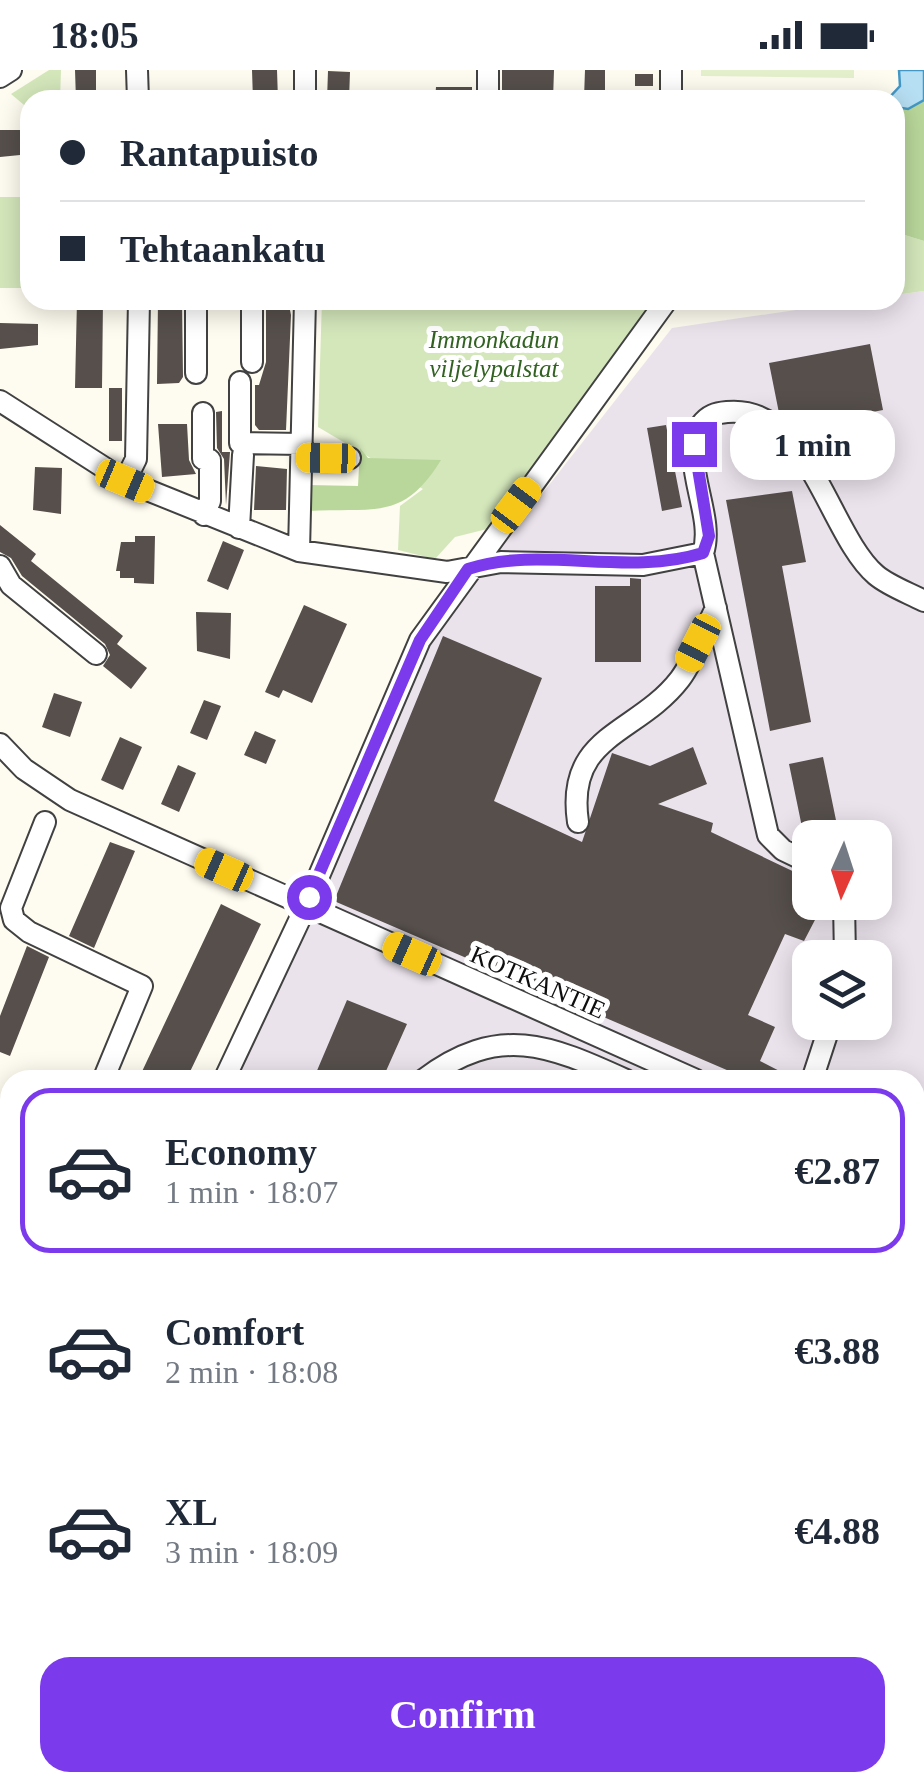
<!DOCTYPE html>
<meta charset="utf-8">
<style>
:root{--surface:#fff;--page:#f6f6f7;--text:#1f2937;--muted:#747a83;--line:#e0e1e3;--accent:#7c3aed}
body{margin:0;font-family:Georgia,serif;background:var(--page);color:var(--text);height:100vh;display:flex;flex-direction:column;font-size:38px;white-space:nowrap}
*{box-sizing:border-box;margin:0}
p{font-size:32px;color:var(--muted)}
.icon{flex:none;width:55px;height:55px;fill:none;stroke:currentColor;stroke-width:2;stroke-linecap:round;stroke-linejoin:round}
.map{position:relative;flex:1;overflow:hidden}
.drawer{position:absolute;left:0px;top:1000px;width:925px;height:722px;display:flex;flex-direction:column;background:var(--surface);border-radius:30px 30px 0 0;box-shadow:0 5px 25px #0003}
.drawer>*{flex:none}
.guide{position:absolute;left:20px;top:20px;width:885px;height:220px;border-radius:30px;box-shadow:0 5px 25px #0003;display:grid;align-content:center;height:220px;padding:0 40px;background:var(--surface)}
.needle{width:65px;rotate:183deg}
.buttons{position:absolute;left:792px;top:750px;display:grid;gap:20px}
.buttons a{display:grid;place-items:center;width:100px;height:100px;border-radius:20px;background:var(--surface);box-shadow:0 5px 25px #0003;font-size:50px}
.end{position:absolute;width:45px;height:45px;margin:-22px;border:12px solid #7c3aed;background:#fff;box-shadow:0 0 0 5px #fff}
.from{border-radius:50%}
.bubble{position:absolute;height:70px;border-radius:30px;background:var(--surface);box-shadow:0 5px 25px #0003;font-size:32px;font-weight:700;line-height:70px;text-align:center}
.car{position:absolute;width:30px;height:60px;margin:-30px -15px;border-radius:12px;box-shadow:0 0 8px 2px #0007;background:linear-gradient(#f5c518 24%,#345 0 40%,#f5c518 0 76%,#345 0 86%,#f5c518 0)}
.guide b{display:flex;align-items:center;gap:35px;height:95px;font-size:38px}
.guide b+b{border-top:2px solid var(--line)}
.guide i{width:25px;height:25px;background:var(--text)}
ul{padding:18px 0 0;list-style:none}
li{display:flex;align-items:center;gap:30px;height:165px;margin:0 20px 15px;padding:0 20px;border:5px solid transparent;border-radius:30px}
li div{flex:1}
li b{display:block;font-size:38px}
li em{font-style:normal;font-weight:700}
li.active{border-color:var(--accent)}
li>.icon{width:90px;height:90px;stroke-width:1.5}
.primary-button{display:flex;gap:20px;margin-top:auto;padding:20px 40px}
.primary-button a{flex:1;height:115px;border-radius:30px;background:var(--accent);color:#fff;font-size:40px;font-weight:700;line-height:115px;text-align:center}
.status{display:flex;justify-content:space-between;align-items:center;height:70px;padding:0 50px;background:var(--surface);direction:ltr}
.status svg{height:28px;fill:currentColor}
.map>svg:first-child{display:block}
.industrial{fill:#ebe3ec;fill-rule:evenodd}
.green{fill:#d4e7bb}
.forest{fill:#b9d79b}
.pitch{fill:#e4efcc}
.water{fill:#b7dff3;stroke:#4397c5;stroke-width:2.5}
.building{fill:#564f4b}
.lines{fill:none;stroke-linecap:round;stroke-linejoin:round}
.minor-casing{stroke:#414141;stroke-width:24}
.minor{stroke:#fff;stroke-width:20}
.route{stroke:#7c3aed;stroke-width:12}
.labels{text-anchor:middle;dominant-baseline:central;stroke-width:10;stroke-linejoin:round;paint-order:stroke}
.park-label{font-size:25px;font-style:italic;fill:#326222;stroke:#fff}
.street-label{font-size:25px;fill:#0e0e0e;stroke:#fff}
</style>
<div class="status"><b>18:05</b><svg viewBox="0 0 49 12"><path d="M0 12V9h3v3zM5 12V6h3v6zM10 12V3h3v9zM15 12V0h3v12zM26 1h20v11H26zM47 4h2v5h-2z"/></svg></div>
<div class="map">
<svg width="924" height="1721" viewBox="0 0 924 1721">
<rect width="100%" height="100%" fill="#fefbf0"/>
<path class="industrial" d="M924,221V1683L916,1721H734L735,1712H915V1010H235L433,563L672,258L864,230H895V225ZM810,768H875V832H810ZM810,888H875V952H810Z"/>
<path class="green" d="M49,0H61L60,30H30V40L11,24Z
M0,127H30V218H0Z
M895,162L924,171V221L895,225Z
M322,230H660L487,459L455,467L435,489L398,480L400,436L423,419L318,357Z
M10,1664V1712L28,1713L26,1721H0V1667Z
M506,1712H686V1713L685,1721H505Z"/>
<path class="forest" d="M924,30V171L895,162V37L908,39Z
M360,378L368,388L441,390C403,452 374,437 308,441L309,415L358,416Z
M0,1488L10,1529V1610L0,1613Z
M461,1713H505V1721H461Z"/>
<path class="pitch" d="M701,0H854V8L701,6Z"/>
<path class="water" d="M899,0H924V30L908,39L895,37V30H887L900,16Z"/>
<path class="building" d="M75,0H96V30H76Z
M252,0H277L278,30H253Z
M502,0H554L553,30H502Z
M585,0H605V28H584Z
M328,1L350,2L349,30H327Z
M635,4H653V16H635Z
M436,17H472V30H435Z
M0,60H30V84L0,87Z
M77,230H103L102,318H75Z
M158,230L182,231L183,307L179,313L157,314Z
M266,230H288L291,245L286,360H259L255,355V315H259L266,292Z
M0,253L38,254V275L0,279Z
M870,274L883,340L795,357L779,343L769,293Z
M109,318H122V371H109Z
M222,341V382H230L226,435L224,389L217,378L216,342Z
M158,354H187L189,390L196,404L162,407Z
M666,355L682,437L662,441L647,358Z
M256,396L287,399L286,440H254Z
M35,397L62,398L61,444L33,440Z
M792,421L806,492L782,496L811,652L770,661L726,430Z
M0,455L36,484L31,491L123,566L117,574L147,598L131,619L103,596L110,585L105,574L22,506L11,488L0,482Z
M135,466H155L154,514L134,513V508H120V501H116L121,472H135Z
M223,471L244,480L228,520L207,511Z
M630,508L641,509V592H595V516H630Z
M304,535L347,554L312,633L283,620L279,628L265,622Z
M196,542L231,543L230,589L197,581Z
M443,566L542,608L494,731L582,772L612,683L650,696L693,677L707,714L658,734L713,753L711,762L805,807L794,838L816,848L804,871L785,864L748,945L775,957L760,991L797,1010H750L334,831Z
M54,623L82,632L70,667L42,657Z
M204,630L221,636L207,670L190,663Z
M255,661L276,670L266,694L244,685Z
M120,667L142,677L123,720L101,710Z
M823,687L837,755L803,762L789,694Z
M178,695L196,703L179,742L161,734Z
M110,772L135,781L94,878L69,866Z
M221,834L261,854L186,1010H138Z
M27,876L49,887L10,986L0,982V946Z
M347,930L407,954L382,1010H313Z"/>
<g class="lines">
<g class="minor-casing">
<path id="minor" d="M137,0L138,30
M305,0V30
M0,7L11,0
M488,30V0
M671,30V0
M252,292V230
M196,303V230
M240,312V373L302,374
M0,331L125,411L299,481L447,502L501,492L643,495L703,483C716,445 678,392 701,355C708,345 716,343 727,342C808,334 829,465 876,505C889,516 909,523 924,531
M203,343V389L210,390V431L204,445
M302,388H350
M125,411L136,389L139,230
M239,458L243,385
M299,481L305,230
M703,483L768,765L783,780L810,793
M0,496L11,515L96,584
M0,674L24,699L70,730L696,1010
M45,752L11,838L14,850L29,862L142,916L103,1010
M578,752C565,664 637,665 680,609C695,589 704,561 716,538
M844,832L845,888
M224,1010L306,836L420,570L667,230
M423,1010C499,953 549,975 626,1010
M812,1010L831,952
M0,1062L10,1066
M915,1107L924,1111
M6,1160L10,1151
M0,1228L10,1224
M0,1378L10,1393
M915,1585L924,1587
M0,1658L10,1655
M93,1712L104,1721
M60,1721L62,1712"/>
</g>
<use href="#minor" class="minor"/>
</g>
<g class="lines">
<path class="route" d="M309,827L420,570L468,499C541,475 626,507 703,483L709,466L694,374"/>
</g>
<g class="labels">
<g class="park-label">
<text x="494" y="269">Immonkadun<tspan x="494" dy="29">viljelypalstat</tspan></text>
</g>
<g class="street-label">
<text transform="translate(538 912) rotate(24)">KOTKANTIE</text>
</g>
</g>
</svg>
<div class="buttons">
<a><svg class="needle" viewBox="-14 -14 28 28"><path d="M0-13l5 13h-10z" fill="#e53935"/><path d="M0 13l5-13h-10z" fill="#747a83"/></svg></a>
<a><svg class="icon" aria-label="layers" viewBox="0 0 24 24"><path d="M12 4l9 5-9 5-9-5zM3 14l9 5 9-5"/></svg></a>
</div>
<i class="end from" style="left:309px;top:827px"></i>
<i class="end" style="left:694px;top:374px"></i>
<div class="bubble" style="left:730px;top:340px;width:165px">1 min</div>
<i class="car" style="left:326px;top:388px;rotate:271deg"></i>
<i class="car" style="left:125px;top:411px;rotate:113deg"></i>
<i class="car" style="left:516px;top:435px;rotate:37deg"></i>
<i class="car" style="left:698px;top:573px;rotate:207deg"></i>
<i class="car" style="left:224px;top:800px;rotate:294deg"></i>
<i class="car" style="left:412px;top:884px;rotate:294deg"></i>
<div class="guide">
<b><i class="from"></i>Rantapuisto</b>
<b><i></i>Tehtaankatu</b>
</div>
<section class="drawer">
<ul>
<li class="active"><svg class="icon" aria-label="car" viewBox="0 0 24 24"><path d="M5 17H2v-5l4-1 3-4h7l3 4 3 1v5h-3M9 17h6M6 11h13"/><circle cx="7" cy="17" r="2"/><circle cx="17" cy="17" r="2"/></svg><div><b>Economy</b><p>1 min · 18:07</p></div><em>€2.87</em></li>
<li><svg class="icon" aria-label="car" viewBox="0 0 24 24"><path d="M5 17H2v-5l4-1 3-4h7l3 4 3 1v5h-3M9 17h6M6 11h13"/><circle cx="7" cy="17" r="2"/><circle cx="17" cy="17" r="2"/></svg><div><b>Comfort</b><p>2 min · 18:08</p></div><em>€3.88</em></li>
<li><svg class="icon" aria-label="car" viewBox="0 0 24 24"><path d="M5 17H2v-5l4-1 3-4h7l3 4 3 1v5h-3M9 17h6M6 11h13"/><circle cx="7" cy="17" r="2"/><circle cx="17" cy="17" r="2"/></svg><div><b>XL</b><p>3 min · 18:09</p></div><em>€4.88</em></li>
</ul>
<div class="primary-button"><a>Confirm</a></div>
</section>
</div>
